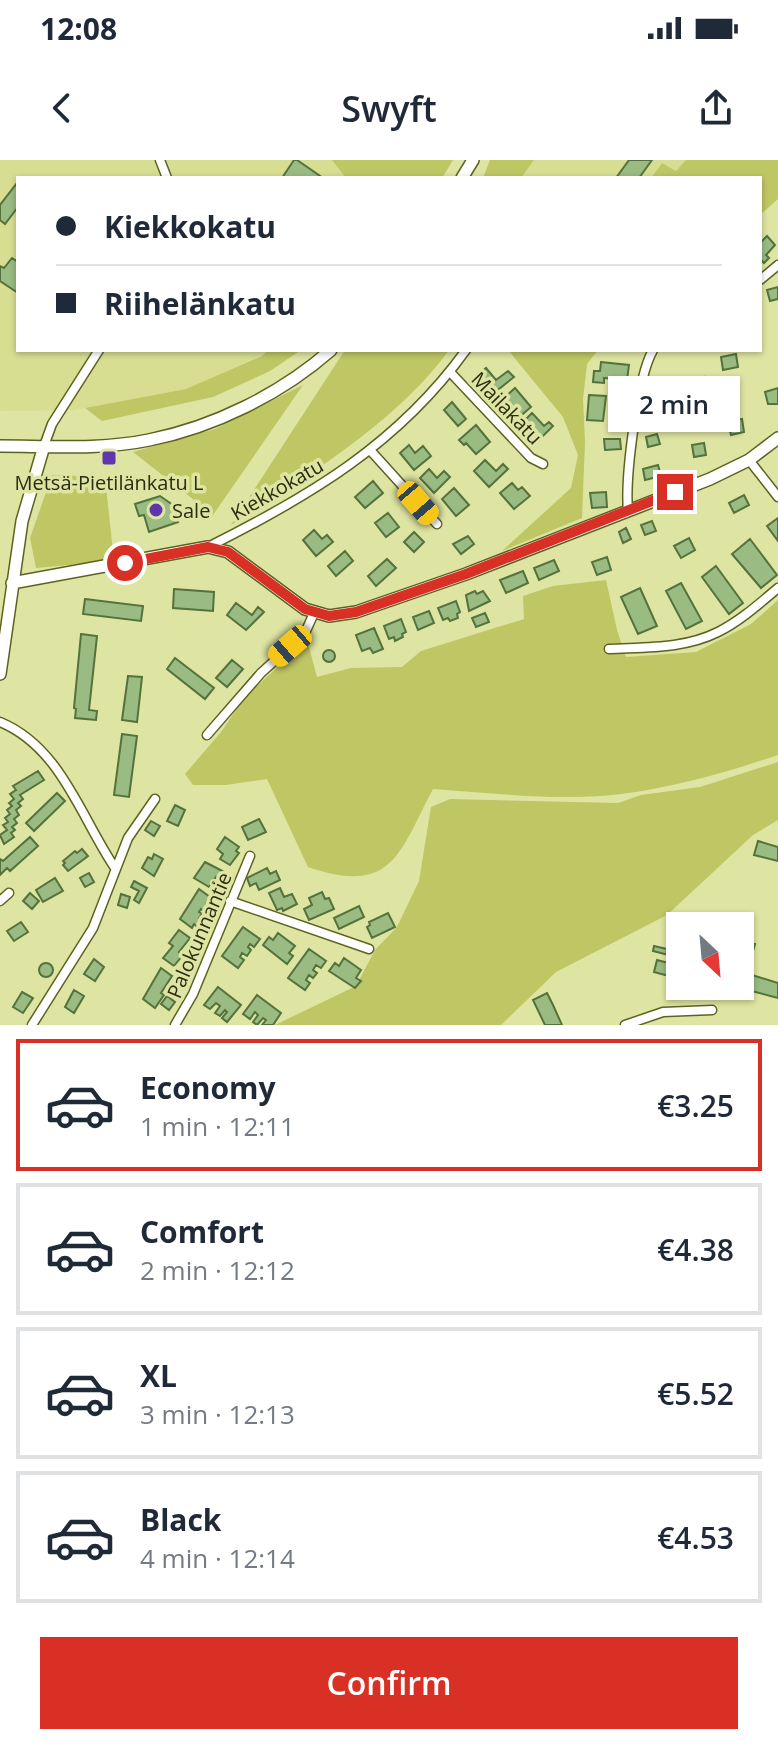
<!DOCTYPE html>
<meta charset="utf-8">
<style>
:root{--surface:#fff;--page:#f6f6f7;--text:#1f2937;--muted:#747a83;--line:#e0e1e3;--accent:#d93025}
body{margin:0;font-family:"Open Sans",sans-serif;background:var(--page);color:var(--text);height:100vh;display:flex;flex-direction:column;font-size:30px;white-space:nowrap}
*{box-sizing:border-box;margin:0}
p{font-size:26px;color:var(--muted)}
.icon{flex:none;width:44px;height:44px;fill:none;stroke:currentColor;stroke-width:2;stroke-linecap:round;stroke-linejoin:round}
.map{position:relative;height:865px;overflow:hidden}
.details{display:flex;flex-direction:column;background:var(--surface);flex:1}
.details>*{flex:none}
.banner{position:absolute;left:16px;top:16px;width:746px;height:176px;border-radius:0px;box-shadow:0 2px 6px #0004;display:grid;align-content:center;height:176px;padding:0 40px;background:var(--surface)}
.needle{width:52px;rotate:154deg}
.tools{position:absolute;left:666px;top:752px;display:grid;gap:16px}
.tools a{display:grid;place-items:center;width:88px;height:88px;border-radius:0px;background:var(--surface);box-shadow:0 2px 6px #0004;font-size:40px}
.end{position:absolute;width:36px;height:36px;margin:-18px;border:10px solid #d93025;background:#fff;box-shadow:0 0 0 4px #fff}
.from{border-radius:50%}
.bubble{position:absolute;height:56px;border-radius:0px;background:var(--surface);box-shadow:0 2px 6px #0004;font-size:26px;font-weight:600;line-height:56px;text-align:center}
.car{position:absolute;width:24px;height:48px;margin:-24px -12px;border-radius:10px;box-shadow:0 0 6px 2px #0007;background:linear-gradient(#f5c518 24%,#345 0 40%,#f5c518 0 76%,#345 0 86%,#f5c518 0)}
.banner b{display:flex;align-items:center;gap:28px;height:76px;font-size:30px}
.banner b+b{border-top:2px solid var(--line)}
.banner i{width:20px;height:20px;background:var(--text)}
ul{padding:14px 0 0;list-style:none}
li{display:flex;align-items:center;gap:24px;height:132px;margin:0 16px 12px;padding:0 24px;border:4px solid var(--line);border-radius:0px}
li div{flex:1}
li b{display:block;font-size:30px}
li em{font-style:normal;font-weight:600}
li.on{border-color:var(--accent)}
li>.icon{width:72px;height:72px;stroke-width:1.5}
.primary-button{display:flex;gap:16px;margin-top:auto;padding:16px 40px}
.primary-button a{flex:1;height:92px;border-radius:0px;background:var(--accent);color:#fff;font-size:32px;font-weight:600;line-height:92px;text-align:center}
.status{display:flex;justify-content:space-between;align-items:center;height:56px;padding:0 40px;background:var(--surface);direction:ltr}
.status svg{height:22px;fill:currentColor}
header{display:flex;justify-content:space-between;align-items:center;height:104px;padding:0 40px;background:var(--surface);font-size:36px;font-weight:600}
.map>svg:first-child{display:block}
.built{fill:#d7de92}
.green{fill:#bfc664}
.building{fill:#9abb82;stroke:#54723c;stroke-width:2}
.lines{fill:none;stroke-linecap:round;stroke-linejoin:round}
.street-casing{stroke:#5e6221;stroke-width:11}
.secondary-casing{stroke:#5e6221;stroke-width:14}
.street{stroke:#fff;stroke-width:8}
.secondary{stroke:#fff;stroke-width:11}
.route{stroke:#d93025;stroke-width:10}
.poi-dot{fill:#5e37af;stroke:#dee4a1;stroke-width:3}
.labels{text-anchor:middle;dominant-baseline:central;stroke-width:7;stroke-linejoin:round;paint-order:stroke}
.street-label{font-size:20px;fill:#2b2d12;stroke:#dee4a1}
.poi-label{font-size:20px;fill:#2b2d12;stroke:#dee4a1}
</style>
<div class="status"><b>12:08</b><svg viewBox="0 0 49 12"><path d="M0 12V9h3v3zM5 12V6h3v6zM10 12V3h3v9zM15 12V0h3v12zM26 1h20v11H26zM47 4h2v5h-2z"/></svg></div>
<header><svg class="icon" aria-label="back" viewBox="0 0 24 24"><path d="M15 5l-7 7 7 7"/></svg>Swyft<svg class="icon" aria-label="share" viewBox="0 0 24 24"><path d="M12 15V3M7 8l5-5 5 5M5 13v7h14v-7"/></svg></header>
<div class="map">
<svg width="778" height="865" viewBox="0 0 778 865">
<rect width="100%" height="100%" fill="#dee4a1"/>
<path class="built" d="M0,0H332L346,18H18V190H269L263,195L186,229L73,250L0,251Z
M534,0H686L676,11L661,3L651,18H521Z"/>
<path class="green" d="M332,0H453L442,18H346Z
M490,0H534L521,18H483Z
M686,0H778V39L760,55V18H651L662,3L676,11Z
M268,190H301L270,211L213,237L102,261L85,248L186,229L262,196Z
M345,190H449C399,260 304,319 231,365Z
M508,190H598L587,204L583,239L585,282L582,358L502,391L571,328L578,295L563,257Z
M303,225L213,355L133,292L215,269Z
M52,315L105,317L114,401L36,408L30,378Z
M606,420L617,470L626,497L696,492L751,464L778,440V595C712,617 638,638 568,637C523,637 478,632 433,629C399,693 393,736 308,707L267,619L226,625H193L185,614L221,572L245,537L307,480L317,517L351,508L402,507L421,491L524,459L523,436L553,426Z
M778,602V660L753,675L667,755L556,812L501,865H275L356,826L375,790L397,767L419,721L431,647L450,639L618,643L641,635L700,627Z"/>
<path class="building" d="M294,0H297L323,18H282Z
M629,0H652L639,18H616Z
M17,23L18,47L5,64L0,60V45Z
M767,76L775,85L766,95L769,98L764,103L760,99V83Z
M12,98L18,102V133L0,121V106L4,108Z
M778,127V139L770,141L767,130Z
M736,194L738,207L723,210L721,197Z
M601,202L629,205L627,220L604,218V223L593,222L594,211H600Z
M486,208L496,220L508,211L514,217L494,233L479,214Z
M704,217L706,230L690,234L687,221Z
M515,228L531,247L517,259L510,251L513,249L504,238Z
M778,228V244H768L765,232Z
M589,235L606,236L603,261L587,260Z
M452,242L466,259L458,266L444,250Z
M671,243L674,257L659,261L656,247Z
M532,253L544,266L549,262L553,266L542,277L537,273L534,276L522,263Z
M742,259L744,272L731,275L728,262Z
M476,265L490,282L476,294L466,283L464,285L459,280Z
M657,274L660,284L648,287L646,277Z
M604,279H620L621,289L605,290Z
M704,283L706,295L694,297L692,285Z
M409,285L415,293L423,286L431,296L414,310L400,293Z
M485,300L496,311L503,304L508,309L489,327L474,311Z
M658,305L661,316L645,320L643,309Z
M429,309L437,318L444,311L450,317L434,333L420,318Z
M373,321L383,333L365,348L355,337Z
M512,323L518,330L522,327L530,336L514,349L500,333Z
M454,328L469,345L456,356L442,339Z
M606,332L607,347L592,348L590,333Z
M744,335L749,345L734,353L729,343Z
M160,336L173,345L178,362L149,372L144,355L139,356L135,344Z
M388,353L399,367L386,377L375,363Z
M778,358V381L767,366Z
M652,361L656,371L645,375L641,365Z
M626,368L631,379L623,383L619,372Z
M314,370L322,379L327,375L333,382L316,396L303,380Z
M414,372L424,382L414,392L404,382Z
M468,376L474,384L461,394L453,384Z
M689,378L695,390L681,398L674,386Z
M750,379L777,415L761,428L732,394Z
M345,391L353,401L336,416L328,406Z
M607,397L611,410L597,415L592,402Z
M387,399L396,408L376,426L368,416Z
M554,400L559,411L539,420L534,408Z
M716,406L743,443L729,454L702,417Z
M523,411L528,423L506,433L500,420Z
M681,423L702,461L686,469L666,431Z
M640,428L657,466L638,474L621,437Z
M174,429L214,432L213,451L173,448Z
M475,431L477,434L483,431L490,441L469,451L466,435Z
M85,439L143,446L141,461L83,454Z
M456,441L460,452L457,454L458,458L450,461L448,458L443,460L438,448Z
M236,443L252,455L258,447L264,452L246,470L227,455Z
M429,451L434,463L418,470L413,457Z
M485,453L489,462L476,467L472,458Z
M401,459L406,472L402,474L403,477L395,481L394,477L389,479L384,466Z
M374,468L383,489L373,493L370,488L362,491L356,475Z
M81,474L97,476L89,550L97,551L96,560L75,558L76,549L74,548Z
M323 496a6 6 0 1 1 12 0a6 6 0 1 1-12 0Z
M175,498L214,528L205,539L167,509Z
M232,500L243,509L227,527L216,518Z
M128,516L142,517L137,562L122,560Z
M122,574L137,576L129,637L114,635Z
M38,611L44,620L20,635L23,639L18,643L21,646L16,650L19,655L14,659L17,663L12,667L15,670L11,673L14,677L4,684L0,675L7,670L3,665L8,662L5,658L10,654L7,650L12,646L9,643L14,639L10,634L16,630L13,626Z
M57,633L65,641L34,671L26,663Z
M175,645L185,650L178,666L167,661Z
M259,659L266,672L248,680L242,667Z
M151,661L160,666L154,676L145,670Z
M30,677L38,686L10,711L7,708L0,715V699L3,701Z
M225,677L239,687L236,691L239,693L230,705L220,699L223,694L217,689Z
M758,681L778,687V701L754,695Z
M82,689L88,696L68,711L63,705L65,703L63,701L75,691L77,693Z
M154,694L163,699L154,716L142,708L148,697L152,699Z
M205,702L228,714L223,722L216,717L209,727L194,718Z
M267,708L270,714L276,711L280,720L259,730L256,723L250,726L247,718Z
M89,713L94,722L85,727L80,718Z
M55,718L63,731L43,742L36,730Z
M134,721L147,728L139,743L134,740L139,731L131,727Z
M280,728L284,737L292,734L297,744L283,751L282,748L277,750L269,733Z
M199,729L210,737L206,743L216,750L211,757L201,749L199,752L202,754L199,758L206,763L201,770L194,764L192,768L180,759Z
M322,732L325,739L329,738L334,749L309,760L304,749L312,745L309,738Z
M30,733L39,741L32,749L23,741Z
M121,734L130,737L127,748L118,745Z
M359,746L364,757L339,769L334,758Z
M388,753L395,767L372,778L367,767L370,765L369,762Z
M21,762L28,772L14,781L7,771Z
M674,762L688,766H680V778L671,776Z
M243,767L260,779L254,787L250,784L248,787L251,790L247,796L242,793L240,797L244,800L238,808L222,796Z
M179,770L190,778L179,792L182,796L174,806L163,798L173,786L169,783Z
M278,773L295,786L289,793L293,796L287,804L263,785L269,777L273,780Z
M740,780L755,784L751,798L740,795Z
M654,786L680,792V798L653,791Z
M309,789L326,801L321,808L316,805L313,810L317,813L313,818L309,815L306,820L310,823L305,830L288,818Z
M344,798L361,810L356,818L361,821L355,828L329,811L335,803L339,806Z
M94,799L104,807L95,821L84,814Z
M657,800L680,806V819L654,812Z
M39 810a7 7 0 1 1 14 0a7 7 0 1 1-14 0Z
M161,808L172,816L161,833L164,835L155,848L143,839Z
M752,815L778,823V838L748,830Z
M218,827L241,845L227,862L222,858L227,852L225,850L220,856L215,853L220,846L216,843L210,849L204,845Z
M74,830L84,836L74,853L65,847Z
M22,832L33,838L23,853L13,847Z
M547,833L553,845L562,865H545L533,840Z
M257,835L281,853L273,865H262L266,860L263,858L257,865L253,862L258,855L255,852L250,859L243,854Z
M167,836L175,842L169,850L161,844Z"/>
<g class="lines">
<g class="street-casing">
<path id="street" d="M160,0L167,18
M760,120L778,105
M450,212L531,298L543,304
M44,286L52,264L99,190
M370,290L437,364
M749,300L778,337
M628,351C625,318 637,218 653,190
M208,387C310,336 398,284 466,190
M609,489C646,487 684,489 718,472C740,461 759,444 778,428
M0,562C61,587 81,658 115,708
M207,575L261,513L305,473L314,453
M0,741L9,733
M230,741L369,789
M32,865L93,768L128,678L155,639
M175,865L193,834L250,696
M625,865L663,852L712,850"/>
</g>
<g class="secondary-casing">
<path id="secondary" d="M462,18L473,0
M0,286C48,286 101,290 149,280C214,267 281,234 331,190
M12,423L208,387L228,392L305,449L329,456L356,452L466,414L710,319L749,300L778,278
M0,514L22,361L44,286"/>
</g>
<use href="#street" class="street"/>
<use href="#secondary" class="secondary"/>
</g>
<g class="lines">
<path class="route" d="M125,403L208,387L228,392L305,449L329,456L356,452L466,414L675,332"/>
</g>
<g class="poi-dot">
<rect x="101" y="290" width="16" height="16" rx="4"/>
<circle cx="156" cy="350" r="8"/>
</g>
<g class="labels">
<g class="street-label">
<text transform="translate(507 248) rotate(46)">Mailakatu</text>
<text transform="translate(277 329) rotate(-30)">Kiekkokatu</text>
<text transform="translate(199 775) rotate(-67)">Palokunnantie</text>
</g>
<g class="poi-label">
<text x="109" y="322">Metsä-Pietilänkatu L</text>
<text x="172" y="350" text-anchor="start">Sale</text>
</g>
</g>
</svg>
<div class="tools">
<a><svg class="needle" viewBox="-14 -14 28 28"><path d="M0-13l5 13h-10z" fill="#e53935"/><path d="M0 13l5-13h-10z" fill="#747a83"/></svg></a>
</div>
<i class="end from" style="left:125px;top:403px"></i>
<i class="end" style="left:675px;top:332px"></i>
<div class="bubble" style="left:608px;top:216px;width:132px">2 min</div>
<i class="car" style="left:418px;top:343px;rotate:139deg"></i>
<i class="car" style="left:290px;top:486px;rotate:229deg"></i>
<div class="banner">
<b><i class="from"></i>Kiekkokatu</b>
<b><i></i>Riihelänkatu</b>
</div>
</div>
<section class="details">
<ul>
<li class="on"><svg class="icon" aria-label="car" viewBox="0 0 24 24"><path d="M5 17H2v-5l4-1 3-4h7l3 4 3 1v5h-3M9 17h6M6 11h13"/><circle cx="7" cy="17" r="2"/><circle cx="17" cy="17" r="2"/></svg><div><b>Economy</b><p>1 min · 12:11</p></div><em>€3.25</em></li>
<li><svg class="icon" aria-label="car" viewBox="0 0 24 24"><path d="M5 17H2v-5l4-1 3-4h7l3 4 3 1v5h-3M9 17h6M6 11h13"/><circle cx="7" cy="17" r="2"/><circle cx="17" cy="17" r="2"/></svg><div><b>Comfort</b><p>2 min · 12:12</p></div><em>€4.38</em></li>
<li><svg class="icon" aria-label="car" viewBox="0 0 24 24"><path d="M5 17H2v-5l4-1 3-4h7l3 4 3 1v5h-3M9 17h6M6 11h13"/><circle cx="7" cy="17" r="2"/><circle cx="17" cy="17" r="2"/></svg><div><b>XL</b><p>3 min · 12:13</p></div><em>€5.52</em></li>
<li><svg class="icon" aria-label="car" viewBox="0 0 24 24"><path d="M5 17H2v-5l4-1 3-4h7l3 4 3 1v5h-3M9 17h6M6 11h13"/><circle cx="7" cy="17" r="2"/><circle cx="17" cy="17" r="2"/></svg><div><b>Black</b><p>4 min · 12:14</p></div><em>€4.53</em></li>
</ul>
<div class="primary-button"><a>Confirm</a></div>
</section>
